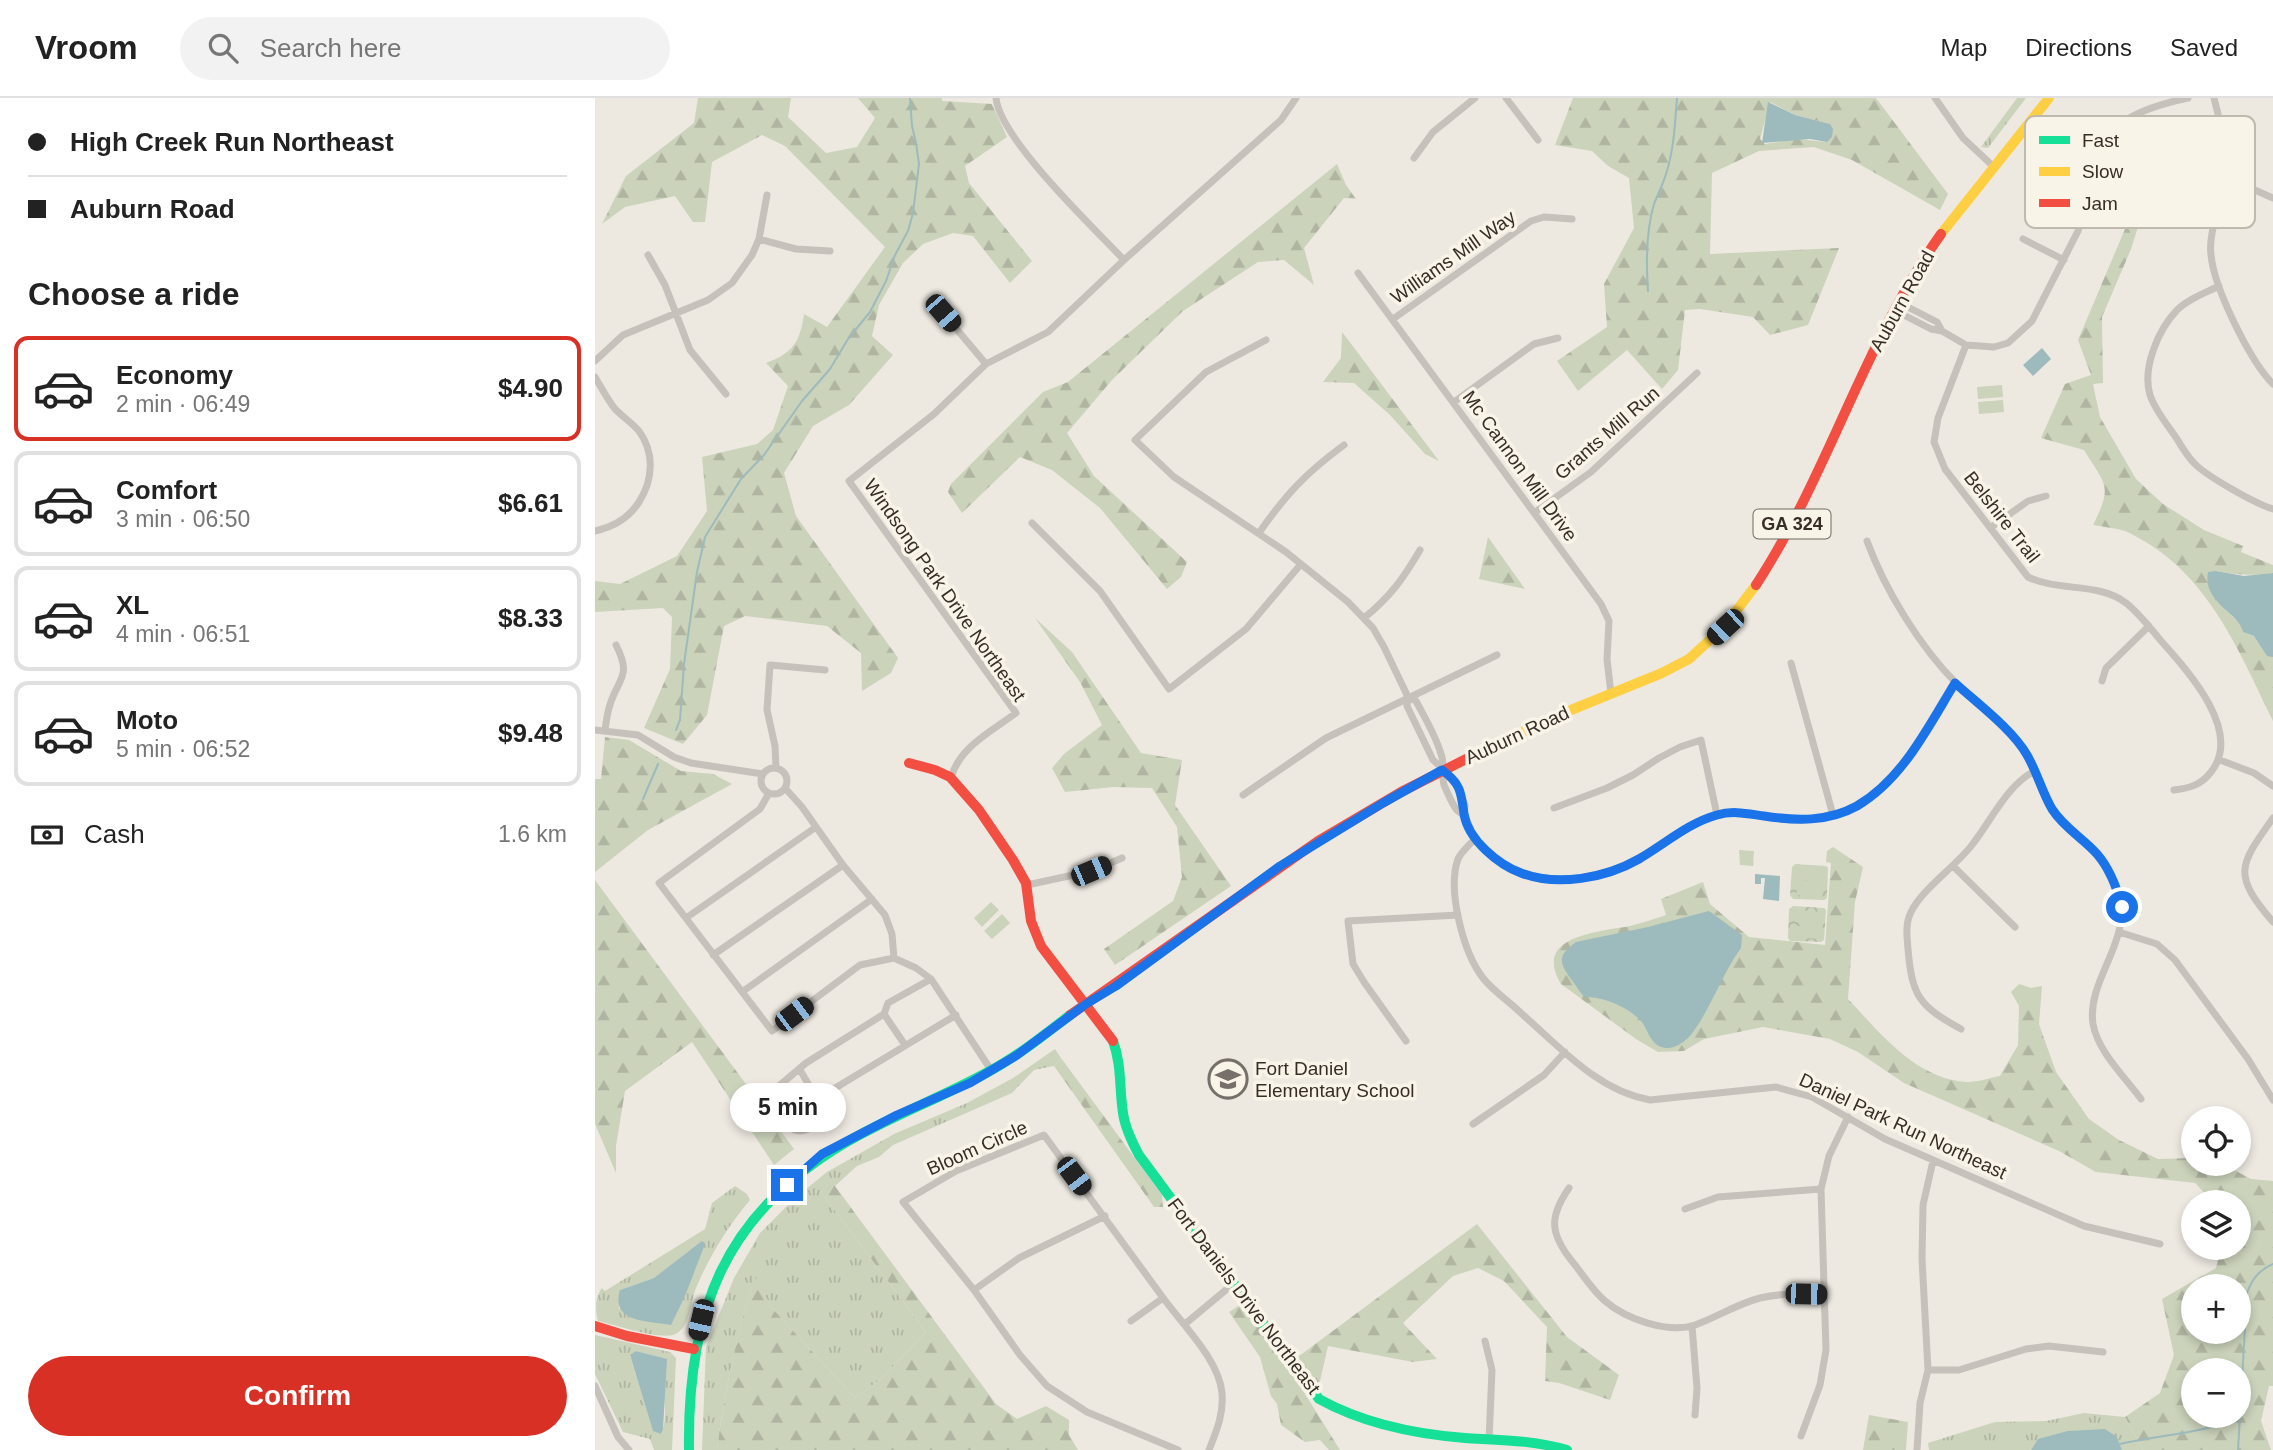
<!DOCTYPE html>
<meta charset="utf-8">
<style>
:root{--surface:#fff;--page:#f2f2f2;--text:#222;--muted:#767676;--line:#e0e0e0;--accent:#d93025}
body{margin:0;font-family:Arial,sans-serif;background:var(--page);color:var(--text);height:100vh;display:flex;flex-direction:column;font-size:26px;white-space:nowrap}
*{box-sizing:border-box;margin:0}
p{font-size:23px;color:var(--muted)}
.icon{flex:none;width:38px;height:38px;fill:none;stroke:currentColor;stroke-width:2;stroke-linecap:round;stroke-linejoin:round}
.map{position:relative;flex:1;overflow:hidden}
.panel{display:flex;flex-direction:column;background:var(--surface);width:595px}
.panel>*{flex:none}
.banner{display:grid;align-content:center;height:154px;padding:0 28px;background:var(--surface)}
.tools{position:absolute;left:1586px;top:1008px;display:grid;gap:14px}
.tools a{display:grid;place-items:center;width:70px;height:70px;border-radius:50%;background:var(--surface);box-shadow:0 4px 10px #0003;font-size:35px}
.end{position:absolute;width:32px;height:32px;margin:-16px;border:9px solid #1a73e8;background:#fff;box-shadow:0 0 0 4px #fff}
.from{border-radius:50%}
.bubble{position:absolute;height:49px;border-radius:24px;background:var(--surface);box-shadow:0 4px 10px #0003;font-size:23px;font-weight:700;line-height:49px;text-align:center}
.car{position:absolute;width:21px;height:42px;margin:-21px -10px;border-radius:9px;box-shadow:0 0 5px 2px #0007;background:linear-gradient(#222 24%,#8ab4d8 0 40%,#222 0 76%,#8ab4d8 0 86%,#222 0)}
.banner b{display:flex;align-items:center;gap:24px;height:66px;font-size:26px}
.banner b+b{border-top:2px solid var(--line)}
.banner i{width:18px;height:18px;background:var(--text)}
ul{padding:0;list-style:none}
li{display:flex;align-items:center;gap:21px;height:105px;margin:0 14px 10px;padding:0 14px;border:4px solid var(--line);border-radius:14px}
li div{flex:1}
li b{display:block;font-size:26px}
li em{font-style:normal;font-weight:700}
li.current{border-color:var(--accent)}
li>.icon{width:63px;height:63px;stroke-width:1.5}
h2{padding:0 28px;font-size:32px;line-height:84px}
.pay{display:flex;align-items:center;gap:18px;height:77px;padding:0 28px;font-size:26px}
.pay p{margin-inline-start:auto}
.button{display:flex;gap:14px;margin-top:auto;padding:14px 28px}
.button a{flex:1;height:80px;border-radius:42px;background:var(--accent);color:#fff;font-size:28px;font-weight:700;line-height:80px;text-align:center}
header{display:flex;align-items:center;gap:42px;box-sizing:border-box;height:98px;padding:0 35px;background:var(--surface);border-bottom:2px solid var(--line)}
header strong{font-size:33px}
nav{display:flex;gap:38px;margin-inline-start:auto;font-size:24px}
.search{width:490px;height:63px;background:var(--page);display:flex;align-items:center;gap:18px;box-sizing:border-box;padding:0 24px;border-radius:38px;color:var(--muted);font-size:26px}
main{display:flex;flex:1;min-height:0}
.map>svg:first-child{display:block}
.grass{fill:url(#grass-tufts);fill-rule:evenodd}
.forest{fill:url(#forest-firs);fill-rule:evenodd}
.park{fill:url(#park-crowns)}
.garden{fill:#cbd3bb}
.water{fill:#9dbabd}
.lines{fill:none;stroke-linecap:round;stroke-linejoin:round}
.stream{stroke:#9dbabd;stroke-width:2}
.street{stroke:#c6c1ba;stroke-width:7}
.fast{stroke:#16e098;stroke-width:10}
.slow{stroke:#ffcf43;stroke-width:10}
.jam{stroke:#f24e42;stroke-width:10}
.route{stroke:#1a73e8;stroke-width:9}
.labels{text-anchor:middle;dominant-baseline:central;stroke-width:7;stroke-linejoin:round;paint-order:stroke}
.shield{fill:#f9f4e8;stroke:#716962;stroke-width:2}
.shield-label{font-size:18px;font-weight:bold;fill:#372e28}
.street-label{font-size:19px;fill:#372e28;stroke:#f9f4e8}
.poi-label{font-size:19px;fill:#372e28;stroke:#f9f4e8;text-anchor:start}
.key{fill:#f9f4e8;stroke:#bfb9ae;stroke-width:2}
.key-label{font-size:19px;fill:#372e28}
</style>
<header>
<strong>Vroom</strong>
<div class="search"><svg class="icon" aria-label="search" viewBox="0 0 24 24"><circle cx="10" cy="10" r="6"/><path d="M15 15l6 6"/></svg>Search here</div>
<nav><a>Map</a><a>Directions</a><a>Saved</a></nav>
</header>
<main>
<section class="panel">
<div class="banner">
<b><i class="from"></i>High Creek Run Northeast</b>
<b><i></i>Auburn Road</b>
</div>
<h2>Choose a ride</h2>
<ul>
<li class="current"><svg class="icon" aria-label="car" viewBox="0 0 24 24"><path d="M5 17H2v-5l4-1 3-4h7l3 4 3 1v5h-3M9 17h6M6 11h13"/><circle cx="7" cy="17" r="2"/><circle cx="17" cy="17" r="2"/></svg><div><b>Economy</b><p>2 min · 06:49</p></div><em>$4.90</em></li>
<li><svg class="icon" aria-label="car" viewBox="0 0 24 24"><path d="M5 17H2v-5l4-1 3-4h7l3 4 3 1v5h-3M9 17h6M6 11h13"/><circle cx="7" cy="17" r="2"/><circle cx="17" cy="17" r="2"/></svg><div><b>Comfort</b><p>3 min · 06:50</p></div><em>$6.61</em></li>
<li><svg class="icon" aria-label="car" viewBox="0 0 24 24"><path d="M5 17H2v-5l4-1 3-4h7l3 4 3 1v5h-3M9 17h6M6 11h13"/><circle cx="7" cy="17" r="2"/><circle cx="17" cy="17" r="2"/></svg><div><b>XL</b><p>4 min · 06:51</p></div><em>$8.33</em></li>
<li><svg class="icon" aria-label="car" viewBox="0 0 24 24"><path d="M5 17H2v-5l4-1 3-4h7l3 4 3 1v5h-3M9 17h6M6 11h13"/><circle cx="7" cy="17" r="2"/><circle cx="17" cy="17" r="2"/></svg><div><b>Moto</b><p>5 min · 06:52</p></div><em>$9.48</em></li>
</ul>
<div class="pay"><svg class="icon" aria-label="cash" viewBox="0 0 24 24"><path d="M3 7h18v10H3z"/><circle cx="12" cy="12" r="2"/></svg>Cash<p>1.6 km</p></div>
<div class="button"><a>Confirm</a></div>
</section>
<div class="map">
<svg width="1678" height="1352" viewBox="0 0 1678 1352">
<defs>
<pattern id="grass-tufts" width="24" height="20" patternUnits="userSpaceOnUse" patternTransform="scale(1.75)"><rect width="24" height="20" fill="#cbd3bb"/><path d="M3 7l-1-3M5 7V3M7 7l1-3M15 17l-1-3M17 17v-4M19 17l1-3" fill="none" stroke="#afb5a1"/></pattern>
<pattern id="forest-firs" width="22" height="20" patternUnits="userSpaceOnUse" patternTransform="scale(1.75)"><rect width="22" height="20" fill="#cbd3bb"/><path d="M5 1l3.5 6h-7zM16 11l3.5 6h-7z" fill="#afb5a1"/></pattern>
<pattern id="park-crowns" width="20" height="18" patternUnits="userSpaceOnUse" patternTransform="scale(1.75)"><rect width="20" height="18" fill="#cbd3bb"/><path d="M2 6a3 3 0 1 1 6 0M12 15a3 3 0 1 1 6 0" fill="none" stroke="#afb5a1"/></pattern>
</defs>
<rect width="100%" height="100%" fill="#ede9e1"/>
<path class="grass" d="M1422,0H1431L1393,50L1386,49Z
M460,951L466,960L459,968L439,972L417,995L298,1047L284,1059L262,1068L240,1088L234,1083L226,1094L331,1234L287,1280L260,1300L177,1210L160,1180C142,1236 129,1294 122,1352H107L111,1249L139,1180L165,1135L201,1099L232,1074L299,1036L372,1005L418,980Z
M140,1088L152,1096L155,1102C133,1128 114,1159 101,1190C95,1205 95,1232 78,1237C60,1241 22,1227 3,1223C0,1212 0,1199 7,1190L10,1193L110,1131L117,1105ZM80,1165L24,1211L25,1192L59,1180Z
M0,1237L75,1254L81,1260L77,1352H59L55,1341L28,1334L0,1276ZM41,1253L64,1259C66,1279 75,1318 66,1336L58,1332L35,1258Z
M1489,1315L1530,1319L1548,1352H1527L1522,1339L1443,1341L1436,1352H1334L1333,1345L1400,1324L1451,1323Z"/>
<path class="forest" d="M103,0H196L193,19L231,55L262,49L280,20L263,0H347V3L397,6L412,39L370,68L374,85L437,163L415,185L378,138L358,135L328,146L308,165L284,207L277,238L298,257L254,307L218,328L189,375L201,418L303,560L296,575L267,593L266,555L232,528L150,518L129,528L112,617L88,646L49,630L75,571L77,519L68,510L0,514V483L25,486L82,458L112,413L107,359L162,346L178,332L193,288L171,265C198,255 205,244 209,216L232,229L290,149L190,48L167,37L117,64L110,124H98L80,98L30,109L7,126L31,78L99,25Z
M978,0H1281L1353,96L1345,112L1257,62L1219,49L1164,53L1117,75L1115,156L1244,150L1213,227L1175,237L1158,219L1105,211L1090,212L1083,272L1067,291L1032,252L983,293L962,263L1012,229L1009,186L1039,130L1034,80L1013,68L997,53L960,47ZM1175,4L1200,17L1235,26L1237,39L1231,44L1202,41L1170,46L1165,41Z
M742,66L751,87L761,101L749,100L709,150L719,187L689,162L663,164L588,213L517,282L472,335L499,378L592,464L586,479L572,491L505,410L457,372L425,359L367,415L353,394L356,386L448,294L473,284Z
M1538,103L1551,104L1536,151L1507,219L1508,285L1498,286L1505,319L1541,381L1568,406L1609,432L1648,448L1646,454L1678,467V475C1658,478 1641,477 1621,473V502L1647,528L1648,534L1659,538L1678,559V623C1646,557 1615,481 1549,443C1543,440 1536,435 1530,433C1520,430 1509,429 1498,427C1518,387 1511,388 1489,352L1446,340L1470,286L1496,277L1483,242L1530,131Z
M747,234L754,243L844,363L830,356L795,317L759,285L728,284L746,260Z
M893,439L930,491L884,481Z
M440,520L477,554L546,655L587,662L580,707L636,788L520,867L509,851L578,803L587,779L582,729L557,690L518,689L470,694L457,670L469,656L507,627L485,584Z
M10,639L34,642L86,673L118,676L137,686L53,732L0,774V681H6Z
M1238,749L1268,769L1260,804L1253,901C1286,936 1321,981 1372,984C1383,984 1395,980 1405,978L1423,947L1424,908L1416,894L1424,886L1436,890L1447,888L1444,926L1461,974L1494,1021L1524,1042L1563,1061L1598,1060V1066H1628L1656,1081L1678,1083V1288H1674L1666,1323L1676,1352H1548L1530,1319L1565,1295L1579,1257L1567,1201L1621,1170L1626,1150H1643V1104H1618L1600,1085L1501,1074L1464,1053L1309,985L1263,954L1235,941L1168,929L1109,941L1089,953L1063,954L1041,941L966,886C937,838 1003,834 1035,828C1047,825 1059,821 1071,817L1066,801L1108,784L1115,806L1154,839L1230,847L1236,765L1231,764L1232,753ZM1598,1188H1643V1234H1598ZM1598,1272H1643V1318H1598Z
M0,782L199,1051L179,1067L97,944L30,993L21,1048V1075L0,1026Z
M466,960L567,1097L568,1109H559L459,968Z
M234,1082L240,1088L401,1306L422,1321L451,1308L474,1322V1337L483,1352H122C129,1294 142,1235 160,1179L177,1210L260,1300L287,1280L331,1234L226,1094Z
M882,1126L972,1239L1024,1277L1015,1302L964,1285L950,1283L952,1229L909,1183L883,1170L858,1178L808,1225L842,1261L818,1264L733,1248L723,1292L700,1261Z
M648,1205L692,1267L745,1352H734L725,1342L710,1344L686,1327L682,1306L676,1298L665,1259L634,1214Z
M1274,1317L1313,1324L1311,1352H1268Z"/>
<path class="park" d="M1144,752L1159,753L1158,768L1145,767Z
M1200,766L1231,768L1233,770L1232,800L1229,802L1198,801L1195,797L1197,769Z
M1198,808L1229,810L1231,812L1229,842L1226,844L1195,843L1193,840L1194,811Z"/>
<path class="garden" d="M1407,287L1408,299L1383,301L1382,289Z
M1408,302L1409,314L1384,316L1383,304Z
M1203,770L1229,772L1228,783L1203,782Z
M1202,786L1228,787L1227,799L1202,797Z
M396,804L404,812L387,829L379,820Z
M1201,812L1226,814L1225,825L1200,824Z
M407,816L415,825L397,841L389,833Z
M1200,828L1225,829L1224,841L1199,839Z"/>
<path class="water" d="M1173,4L1200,17L1235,26L1238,31L1237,39L1232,44L1215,41L1167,45Z
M1447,250L1456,261L1438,278L1428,267Z
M1621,473L1649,478L1678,475V559L1672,558L1659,538L1648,534C1645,515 1607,505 1613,474Z
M1160,776L1185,778L1184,803L1168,801L1170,780H1166V786H1160Z
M1114,813L1147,837L1146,850C1127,876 1117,908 1098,934C1090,946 1070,958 1058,943C1052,936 1051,927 1044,921C1031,908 1008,899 990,899C984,894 981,887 976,881C964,864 962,858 981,844L1053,829Z
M107,1143L110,1146L90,1198L76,1227C53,1223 15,1225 25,1192L59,1180Z
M41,1253L72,1261L68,1331L66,1336L58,1333L35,1257Z
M1510,1331L1522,1339L1527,1352H1436L1443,1341L1473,1333Z"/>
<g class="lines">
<path class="stream" d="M1053,193C1051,165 1051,133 1059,106C1063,96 1068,86 1071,76C1079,52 1080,25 1082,0
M81,632L85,622L89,566L102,474L110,439L146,381L169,357L207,303L235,271L253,241L275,214L291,183L300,157L313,133L318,115L324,66L321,45L317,28L315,0
M48,701L63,666
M1525,1346C1565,1337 1608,1335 1645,1320
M1643,1352L1652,1195C1657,1181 1664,1172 1678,1166"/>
<path class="street" d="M401,0C405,41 498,129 529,162
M911,0L943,42
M1340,0L1368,40L1399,69
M1619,0C1626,28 1634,55 1629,84C1626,108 1613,134 1616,157C1619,190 1655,263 1678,286
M819,60L838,34L880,0
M1629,84L1653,89L1678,100
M164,141L201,151L235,153
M1428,141L1469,162
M53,157L70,187L95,252L131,296
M763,175L1006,506L1014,523L1012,561L1016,596
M1624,188C1610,195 1593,201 1582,212C1563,232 1547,270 1555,297C1560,312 1571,325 1580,338C1586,347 1591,357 1599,365C1611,378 1661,406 1678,411
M1303,204L1342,224L1347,233
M1299,212L1336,231L1347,233L1371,247L1399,249L1413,245L1437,223L1483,133C1490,115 1488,98 1492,79C1504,26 1545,10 1593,0
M348,215L391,266
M798,221L936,123L949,119L977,121
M671,242L611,274L540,342L579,379L691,454L753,504L778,530L789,549L813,599L812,608L838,662L861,683L870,707L869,718
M1371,247L1343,320L1339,344L1350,371L1433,479C1464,494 1504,484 1531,505C1544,515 1556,531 1567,544C1594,574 1648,634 1616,674C1606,687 1595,690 1579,692
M0,263L28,237L113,202L137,185L157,157L164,141L172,97
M0,279C6,289 12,301 20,311C28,319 37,325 44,333C60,355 58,382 44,404C34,420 18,429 0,433
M859,304L939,246L963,240
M939,415L996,374L1102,275
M437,425L505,493L574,591L651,531L706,466
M1395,430L1433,403L1451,398
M664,435C691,396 711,375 749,347
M1272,443C1290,492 1325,549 1362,586C1380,605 1402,621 1420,641C1438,661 1443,688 1457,711C1469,730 1488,740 1502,756C1510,765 1516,777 1521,788C1543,839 1491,879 1498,926C1503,954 1530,979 1546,1001
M769,520C795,499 808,481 825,452
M1196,565L1238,717
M1507,583L1511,570L1554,528
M813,599L821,603C830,620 841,638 846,656C850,665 846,677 849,687C852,694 857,705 861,711C863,714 867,715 869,718C875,724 875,735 881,741C915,785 972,789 1020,771C1057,758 1085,726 1123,717C1150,710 1179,723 1207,722C1290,719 1322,646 1360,585
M0,632L43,637L79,659L96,665L168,676
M10,632C11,625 12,617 14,610C22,580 38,580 21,547
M1625,662L1659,675L1678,688
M166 683a13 13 0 1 1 26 0a13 13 0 1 1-26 0Z
M181,670L180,648L172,612L175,567L230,572
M356,680C364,649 397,633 421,615L254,383L339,316L391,266L453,234L529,162L686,22L701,0
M190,690L207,709L248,767L290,817L297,836L299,860L321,870L336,881L396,972
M174,695L165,711L64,785L177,933L265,867L299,860
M648,697L731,640L902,557
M959,710L1012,690L1038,677L1064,660L1085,649L1106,642L1122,717
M1678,720C1644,768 1637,776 1678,824
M880,741C874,747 866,754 863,761C852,792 868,854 888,880C898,893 915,904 927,916C966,950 1003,993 1055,1002L1181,989L1217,999L1290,1041L1489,1128L1565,1146
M1358,768L1420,829
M432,787L497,773L527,760
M91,820L221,729
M1524,834L1562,846L1580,862L1653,961L1678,1002
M118,857L248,767
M147,894L277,801
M289,916L310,947
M1366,931C1324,908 1317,898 1313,851C1312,839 1310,826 1316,814C1327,791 1361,768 1377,747C1398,720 1410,690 1439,673
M811,943L769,884L758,866L753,823L863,817
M205,972L233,1019C222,1026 212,1036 199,1032L179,998L178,993L211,965L289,916L293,905L336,881
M222,1001L361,917
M878,1026L949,977L970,954
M974,1090C954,1119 955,1135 976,1162C987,1175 997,1192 1010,1203C1031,1221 1073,1236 1100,1227C1122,1219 1142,1206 1165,1200C1186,1195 1207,1196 1228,1197
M1090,1111L1123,1099L1226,1091
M379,1192L424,1160L510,1118
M536,1223L568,1200
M590,1226L638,1186
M1097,1228L1102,1290L1100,1317
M890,1243L897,1272L894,1342
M1333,1272H1364L1431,1251L1454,1248L1508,1254
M0,1288L23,1339L34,1352
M1206,1338L1225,1287L1231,1252L1226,1091L1234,1058L1253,1019
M583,1352L492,1314L452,1288L425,1257L379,1192L308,1104L361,1073L449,1037C488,1090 527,1143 566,1197C585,1224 624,1261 627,1295C629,1316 621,1334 614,1352
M1322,1352L1325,1305L1333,1272L1327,1161L1328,1107L1338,1063"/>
<path class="fast" d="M518,943C527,968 524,989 528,1015C530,1030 537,1044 544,1057L724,1301C769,1326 819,1336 870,1340C904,1342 939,1342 972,1352
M94,1352C92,1215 128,1117 250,1045C296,1018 346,1000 393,974C423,958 448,938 475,917"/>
<path class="slow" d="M1346,136L1454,0
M883,655L976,612L1067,575L1094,561L1129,529L1161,487"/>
<path class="jam" d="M1161,487C1234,375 1268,246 1346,136
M314,665L340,672L355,679L384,712L418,762L431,785L436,823L446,848L518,943
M475,917L723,743L806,694L883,655
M0,1228L32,1238L99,1251"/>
</g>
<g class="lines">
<path class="route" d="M192,1087L227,1056L302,1017L375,985L422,957L491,906L521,888L685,768L788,705L847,672C866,686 866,694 869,716C873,742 904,767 926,775C962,789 1011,780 1044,761C1070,746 1093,725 1122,717C1138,712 1154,716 1169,718C1201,723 1233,724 1262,708C1308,681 1333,629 1360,585C1383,606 1417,631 1432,657C1442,674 1447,694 1457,711C1469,730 1488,740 1502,756C1515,771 1522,790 1527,809"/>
</g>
<defs>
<g id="school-ring" transform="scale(2.0125)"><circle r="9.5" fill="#f9f4e8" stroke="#776f69" stroke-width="1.5"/><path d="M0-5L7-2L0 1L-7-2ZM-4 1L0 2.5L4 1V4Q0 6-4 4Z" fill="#776f69"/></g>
</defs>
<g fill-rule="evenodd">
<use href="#school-ring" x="633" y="981"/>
</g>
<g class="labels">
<rect class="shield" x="1158.5" y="411.5" width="77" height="29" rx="5"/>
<g class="shield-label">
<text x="1197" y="426">GA 324</text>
</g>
<g class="street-label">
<text transform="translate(858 159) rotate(-35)">Williams Mill Way</text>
<text transform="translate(1307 203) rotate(-61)">Auburn Road</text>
<text transform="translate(1012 335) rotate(-41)">Grants Mill Run</text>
<text transform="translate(925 368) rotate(54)">Mc Cannon Mill Drive</text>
<text transform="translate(1407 419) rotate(52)">Belshire Trail</text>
<text transform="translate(350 492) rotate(55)">Windsong Park Drive Northeast</text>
<text transform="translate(922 637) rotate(-25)">Auburn Road</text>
<text transform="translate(1308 1028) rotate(25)">Daniel Park Run Northeast</text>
<text transform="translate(382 1050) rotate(-24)">Bloom Circle</text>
<text transform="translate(649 1198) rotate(53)">Fort Daniels Drive Northeast</text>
</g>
<g class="poi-label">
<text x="660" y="970">Fort Daniel<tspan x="660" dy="22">Elementary School</tspan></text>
</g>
</g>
<rect x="1430" y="18" width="230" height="112" rx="10" class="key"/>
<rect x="1444" y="38" width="31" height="8" fill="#16e098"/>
<rect x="1444" y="69" width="31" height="9" fill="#ffcf43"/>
<rect x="1444" y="101" width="31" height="8" fill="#f24e42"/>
<g class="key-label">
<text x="1487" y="49">Fast</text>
<text x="1487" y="80">Slow</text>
<text x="1487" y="112">Jam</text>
</g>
</svg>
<div class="tools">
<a><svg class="icon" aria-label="locate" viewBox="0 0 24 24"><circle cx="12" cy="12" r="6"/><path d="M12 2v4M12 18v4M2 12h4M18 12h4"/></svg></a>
<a><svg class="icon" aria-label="layers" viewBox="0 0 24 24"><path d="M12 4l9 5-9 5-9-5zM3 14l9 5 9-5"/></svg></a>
<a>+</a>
<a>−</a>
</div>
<i class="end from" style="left:1527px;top:809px"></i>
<i class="end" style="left:192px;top:1087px"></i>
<div class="bubble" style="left:135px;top:985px;width:116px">5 min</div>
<i class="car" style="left:348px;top:215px;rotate:139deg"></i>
<i class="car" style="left:1130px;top:529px;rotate:227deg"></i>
<i class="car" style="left:496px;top:773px;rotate:67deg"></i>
<i class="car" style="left:199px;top:916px;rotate:53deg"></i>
<i class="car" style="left:479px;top:1078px;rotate:143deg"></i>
<i class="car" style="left:1211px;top:1196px;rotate:91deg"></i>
<i class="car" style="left:106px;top:1222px;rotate:193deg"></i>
</div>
</main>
